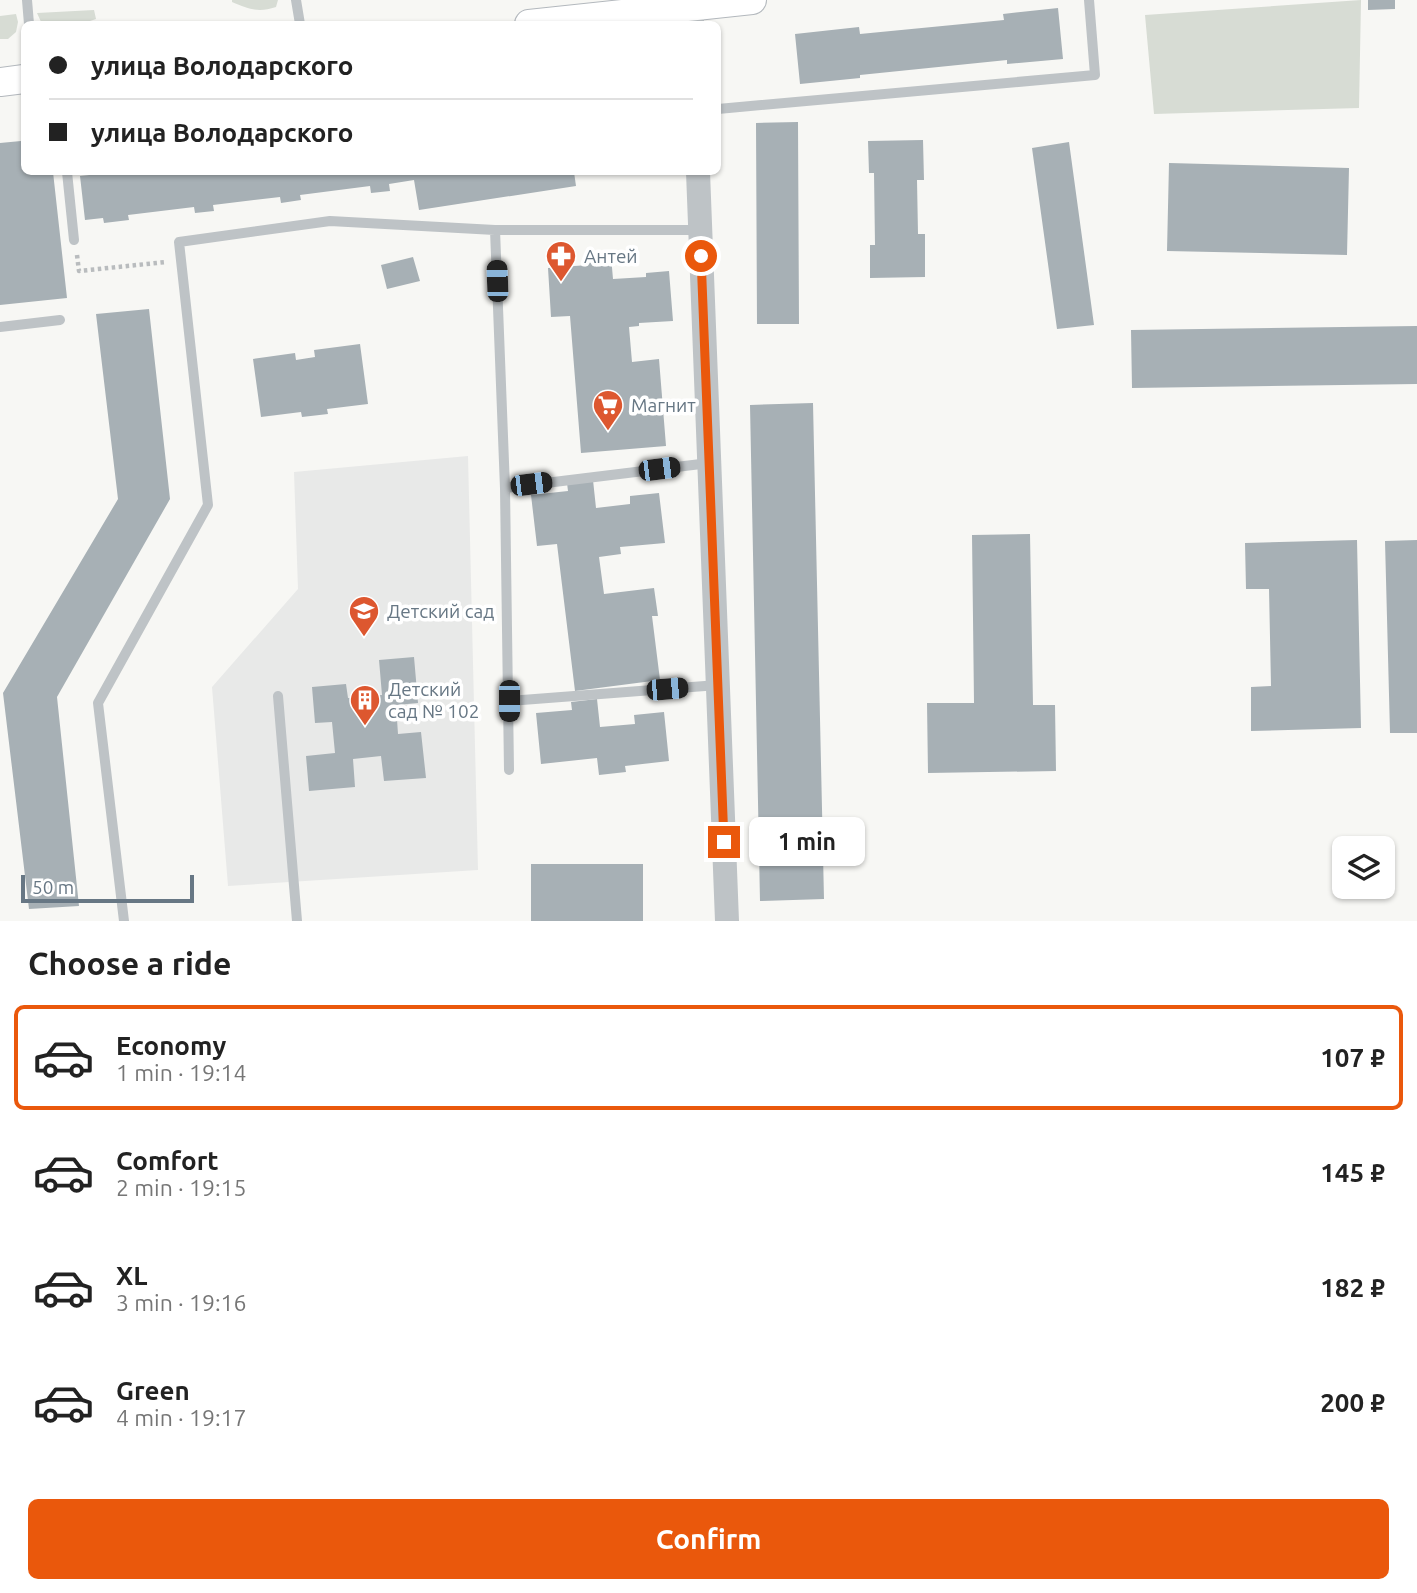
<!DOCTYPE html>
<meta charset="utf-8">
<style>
:root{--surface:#fff;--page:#f6f6f6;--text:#222;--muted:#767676;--line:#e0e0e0;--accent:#ea580c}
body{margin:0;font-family:Ubuntu,sans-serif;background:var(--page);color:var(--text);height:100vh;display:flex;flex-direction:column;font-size:26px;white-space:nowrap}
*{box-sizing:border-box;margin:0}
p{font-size:23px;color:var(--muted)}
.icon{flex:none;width:38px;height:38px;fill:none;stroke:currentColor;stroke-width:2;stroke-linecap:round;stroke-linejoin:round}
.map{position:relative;height:921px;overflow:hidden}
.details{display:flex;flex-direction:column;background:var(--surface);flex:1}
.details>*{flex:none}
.banner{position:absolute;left:21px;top:21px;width:700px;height:154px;border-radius:10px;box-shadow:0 2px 5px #0004;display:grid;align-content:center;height:154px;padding:0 28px;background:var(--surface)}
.fabs{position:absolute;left:1332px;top:836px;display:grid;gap:14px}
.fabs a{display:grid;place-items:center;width:63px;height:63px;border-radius:10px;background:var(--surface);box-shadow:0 2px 5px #0004;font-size:35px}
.scale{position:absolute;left:21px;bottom:18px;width:173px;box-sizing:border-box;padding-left:7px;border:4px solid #677784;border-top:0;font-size:19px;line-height:24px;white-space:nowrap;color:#677784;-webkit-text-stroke:5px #fff;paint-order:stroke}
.end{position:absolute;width:32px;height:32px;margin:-16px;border:9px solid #ea580c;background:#fff;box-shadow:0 0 0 4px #fff}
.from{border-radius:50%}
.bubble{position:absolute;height:49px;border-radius:10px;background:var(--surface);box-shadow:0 2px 5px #0004;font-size:23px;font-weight:600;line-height:49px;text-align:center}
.car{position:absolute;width:21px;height:42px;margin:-21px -10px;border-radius:9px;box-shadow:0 0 5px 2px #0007;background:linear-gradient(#222 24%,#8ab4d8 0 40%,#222 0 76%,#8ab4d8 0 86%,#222 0)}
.banner b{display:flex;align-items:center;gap:24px;height:66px;font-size:26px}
.banner b+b{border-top:2px solid var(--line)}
.banner i{width:18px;height:18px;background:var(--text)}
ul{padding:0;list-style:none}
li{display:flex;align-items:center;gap:21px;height:105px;margin:0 14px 10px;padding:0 14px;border:4px solid transparent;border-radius:10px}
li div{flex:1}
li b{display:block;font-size:26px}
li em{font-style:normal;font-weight:600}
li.on{border-color:var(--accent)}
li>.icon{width:63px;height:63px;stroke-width:1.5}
h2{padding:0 28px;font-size:32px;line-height:84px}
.action{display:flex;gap:14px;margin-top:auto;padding:14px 28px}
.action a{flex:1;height:80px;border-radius:10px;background:var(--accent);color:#fff;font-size:28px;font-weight:600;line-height:80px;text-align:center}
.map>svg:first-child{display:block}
.built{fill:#e8e9e8}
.green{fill:#d7dcd4}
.building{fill:#a7b0b5}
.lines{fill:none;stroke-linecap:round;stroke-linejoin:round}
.secondary-casing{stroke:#b3b8bd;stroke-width:30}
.path{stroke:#b9bcbe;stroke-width:4.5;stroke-dasharray:3.5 3.5;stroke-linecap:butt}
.service{stroke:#bec3c6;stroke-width:10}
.tertiary{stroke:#bec3c6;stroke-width:24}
.secondary{stroke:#fff;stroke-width:28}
.route{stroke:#ea580c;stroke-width:9}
.labels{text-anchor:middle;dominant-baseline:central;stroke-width:7;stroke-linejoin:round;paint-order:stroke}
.poi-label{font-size:19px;fill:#677784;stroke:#fff;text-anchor:start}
</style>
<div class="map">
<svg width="1417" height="921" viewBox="0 0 1417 921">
<rect width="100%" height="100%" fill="#f7f7f4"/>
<path class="built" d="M468,456L478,870L228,886L212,687L298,589L294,472Z"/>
<path class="green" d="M232,0H278L276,7C258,13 249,9 232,2Z
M1361,0L1359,108L1154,114L1145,15Z
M94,10L96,19L81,24H42L37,13Z
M16,14L18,22L16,32L8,39H0V16Z"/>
<path class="building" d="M1368,0H1395V9L1368,10Z
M1058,8L1063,59L1007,64V60L860,75V78L800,84L795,34L859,27L860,34L1004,20L1003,14Z
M798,122L799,324H757L756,123Z
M923,140L924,180H917L918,234H925V277L870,278V245H875L874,173H869L868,141Z
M21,141L22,150L24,149V172H53L67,298L0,305V143Z
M1069,142L1094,325L1057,329L1032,148Z
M1169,163L1349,168L1347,255L1167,251Z
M117,172H574L576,186L419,210L414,180L389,184L390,191L371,193L370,186L300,195L301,200L281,203L280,197L213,205L214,211L195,213L194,207L128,215L129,220L104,223L103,218L85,220L80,176Z
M611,256L613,279L646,277V273L669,271L673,321L639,323V326L629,327L632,362L659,359L666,446L581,453L570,316L551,317L548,268L588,265L587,258Z
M413,257L420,281L387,289L381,265Z
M149,309L170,499L57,697L79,906L29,909L3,693L118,499L96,314Z
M1417,326V384L1132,388L1131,330Z
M360,344L368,404L327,409L328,414L302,417L301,412L261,417L253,359L295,353L296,360L315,357L314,350Z
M813,403L824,899L760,901L750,405Z
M593,480L596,508L630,504V496L659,493L665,543L620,547L621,554L599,557L604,594L654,588L658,616H652L660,680L575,691L557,544L537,546L531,495L568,491L567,483Z
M1030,534L1033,705H1055L1056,771L928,773L927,703H974L972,535Z
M1357,540L1361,728L1251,731V687L1271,686L1269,589H1246L1245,543Z
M1417,540V733H1390L1385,541Z
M414,657L418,703L396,705L398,734L421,732L426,778L384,781L381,756L353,759L355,787L309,791L306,756L335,753L332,722L315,723L312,687L346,684L348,698L382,695L379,660Z
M597,699L600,727L635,724L634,715L664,712L669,761L625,766L626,772L599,775L597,758L541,764L536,713L572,710L571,702Z
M531,864H643V921H531Z"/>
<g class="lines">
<g class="secondary-casing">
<path id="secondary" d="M529,24L752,0
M0,82L24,79"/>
</g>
<path class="path" d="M77,255L79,271L166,262"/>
<path class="service" d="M27,0L29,24
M296,0L300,24
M718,109L1095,75L1089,0
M67,172L74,240
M495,230L505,488L509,770
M0,327L60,320
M505,488L709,463
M278,696L297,921
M509,701L718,685
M124,921L98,703L208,505L179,242L330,221L495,230H700"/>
<path class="tertiary" d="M692,0V24
M698,172L727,921"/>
<use href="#secondary" class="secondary"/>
</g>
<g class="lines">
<path class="route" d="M701,256L724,842"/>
</g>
<defs>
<g id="pharmacy-pin" transform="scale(1.575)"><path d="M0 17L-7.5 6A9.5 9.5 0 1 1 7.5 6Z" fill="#dd572f" stroke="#fff"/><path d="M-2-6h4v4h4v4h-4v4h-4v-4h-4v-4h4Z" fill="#fff"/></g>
<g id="supermarket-pin" transform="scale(1.575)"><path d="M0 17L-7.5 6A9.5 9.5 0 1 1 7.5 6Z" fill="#dd572f" stroke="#fff"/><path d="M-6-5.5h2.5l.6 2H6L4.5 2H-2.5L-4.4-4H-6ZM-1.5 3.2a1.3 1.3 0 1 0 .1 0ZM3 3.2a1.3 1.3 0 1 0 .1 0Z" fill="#fff"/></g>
<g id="school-pin" transform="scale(1.575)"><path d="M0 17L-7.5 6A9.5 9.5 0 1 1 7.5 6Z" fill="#dd572f" stroke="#fff"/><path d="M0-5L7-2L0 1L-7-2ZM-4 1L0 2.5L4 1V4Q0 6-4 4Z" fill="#fff"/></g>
<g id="building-pin" transform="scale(1.575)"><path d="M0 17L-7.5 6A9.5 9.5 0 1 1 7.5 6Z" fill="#dd572f" stroke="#fff"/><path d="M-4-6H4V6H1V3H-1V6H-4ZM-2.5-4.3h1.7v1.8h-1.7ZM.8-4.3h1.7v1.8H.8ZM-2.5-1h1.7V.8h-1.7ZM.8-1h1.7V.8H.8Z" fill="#fff"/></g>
</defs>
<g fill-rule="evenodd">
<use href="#pharmacy-pin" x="561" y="256"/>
<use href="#supermarket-pin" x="608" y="405"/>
<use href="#school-pin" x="364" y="611"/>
<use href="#building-pin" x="365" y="700"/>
</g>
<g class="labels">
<g class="poi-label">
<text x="584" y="256">Антей</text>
<text x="631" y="405">Магнит</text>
<text x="387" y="611">Детский сад</text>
<text x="388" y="689">Детский<tspan x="388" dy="22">сад № 102</tspan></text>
</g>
</g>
</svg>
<div class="fabs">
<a><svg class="icon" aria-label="layers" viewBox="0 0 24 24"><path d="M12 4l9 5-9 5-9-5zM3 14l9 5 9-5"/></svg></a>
</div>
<div class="scale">50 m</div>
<i class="end from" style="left:701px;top:256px"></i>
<i class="end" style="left:724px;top:842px"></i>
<div class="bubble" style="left:749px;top:817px;width:116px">1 min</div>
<i class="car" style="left:497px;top:281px;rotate:358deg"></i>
<i class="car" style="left:659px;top:469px;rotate:83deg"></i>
<i class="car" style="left:531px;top:484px;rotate:83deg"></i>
<i class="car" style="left:667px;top:689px;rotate:85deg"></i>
<i class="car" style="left:509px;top:701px;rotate:180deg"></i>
<div class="banner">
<b><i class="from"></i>улица Володарского</b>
<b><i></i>улица Володарского</b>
</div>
</div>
<section class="details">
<h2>Choose a ride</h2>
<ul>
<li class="on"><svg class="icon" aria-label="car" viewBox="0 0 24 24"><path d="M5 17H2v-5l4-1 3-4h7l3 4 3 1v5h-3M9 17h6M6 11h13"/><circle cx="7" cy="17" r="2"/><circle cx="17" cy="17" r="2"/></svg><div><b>Economy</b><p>1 min · 19:14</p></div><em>107 ₽</em></li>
<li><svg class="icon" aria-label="car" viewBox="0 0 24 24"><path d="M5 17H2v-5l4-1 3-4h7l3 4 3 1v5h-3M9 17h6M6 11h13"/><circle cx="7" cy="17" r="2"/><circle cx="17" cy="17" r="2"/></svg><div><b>Comfort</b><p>2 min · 19:15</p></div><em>145 ₽</em></li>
<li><svg class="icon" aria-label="car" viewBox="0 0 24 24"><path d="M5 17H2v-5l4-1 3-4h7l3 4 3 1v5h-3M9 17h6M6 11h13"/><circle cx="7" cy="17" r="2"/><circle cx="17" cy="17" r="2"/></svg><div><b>XL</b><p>3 min · 19:16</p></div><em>182 ₽</em></li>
<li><svg class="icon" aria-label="car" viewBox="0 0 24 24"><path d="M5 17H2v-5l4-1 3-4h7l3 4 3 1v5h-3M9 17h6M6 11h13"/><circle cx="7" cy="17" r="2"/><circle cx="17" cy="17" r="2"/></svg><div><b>Green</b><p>4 min · 19:17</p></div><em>200 ₽</em></li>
</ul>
<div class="action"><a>Confirm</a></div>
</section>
